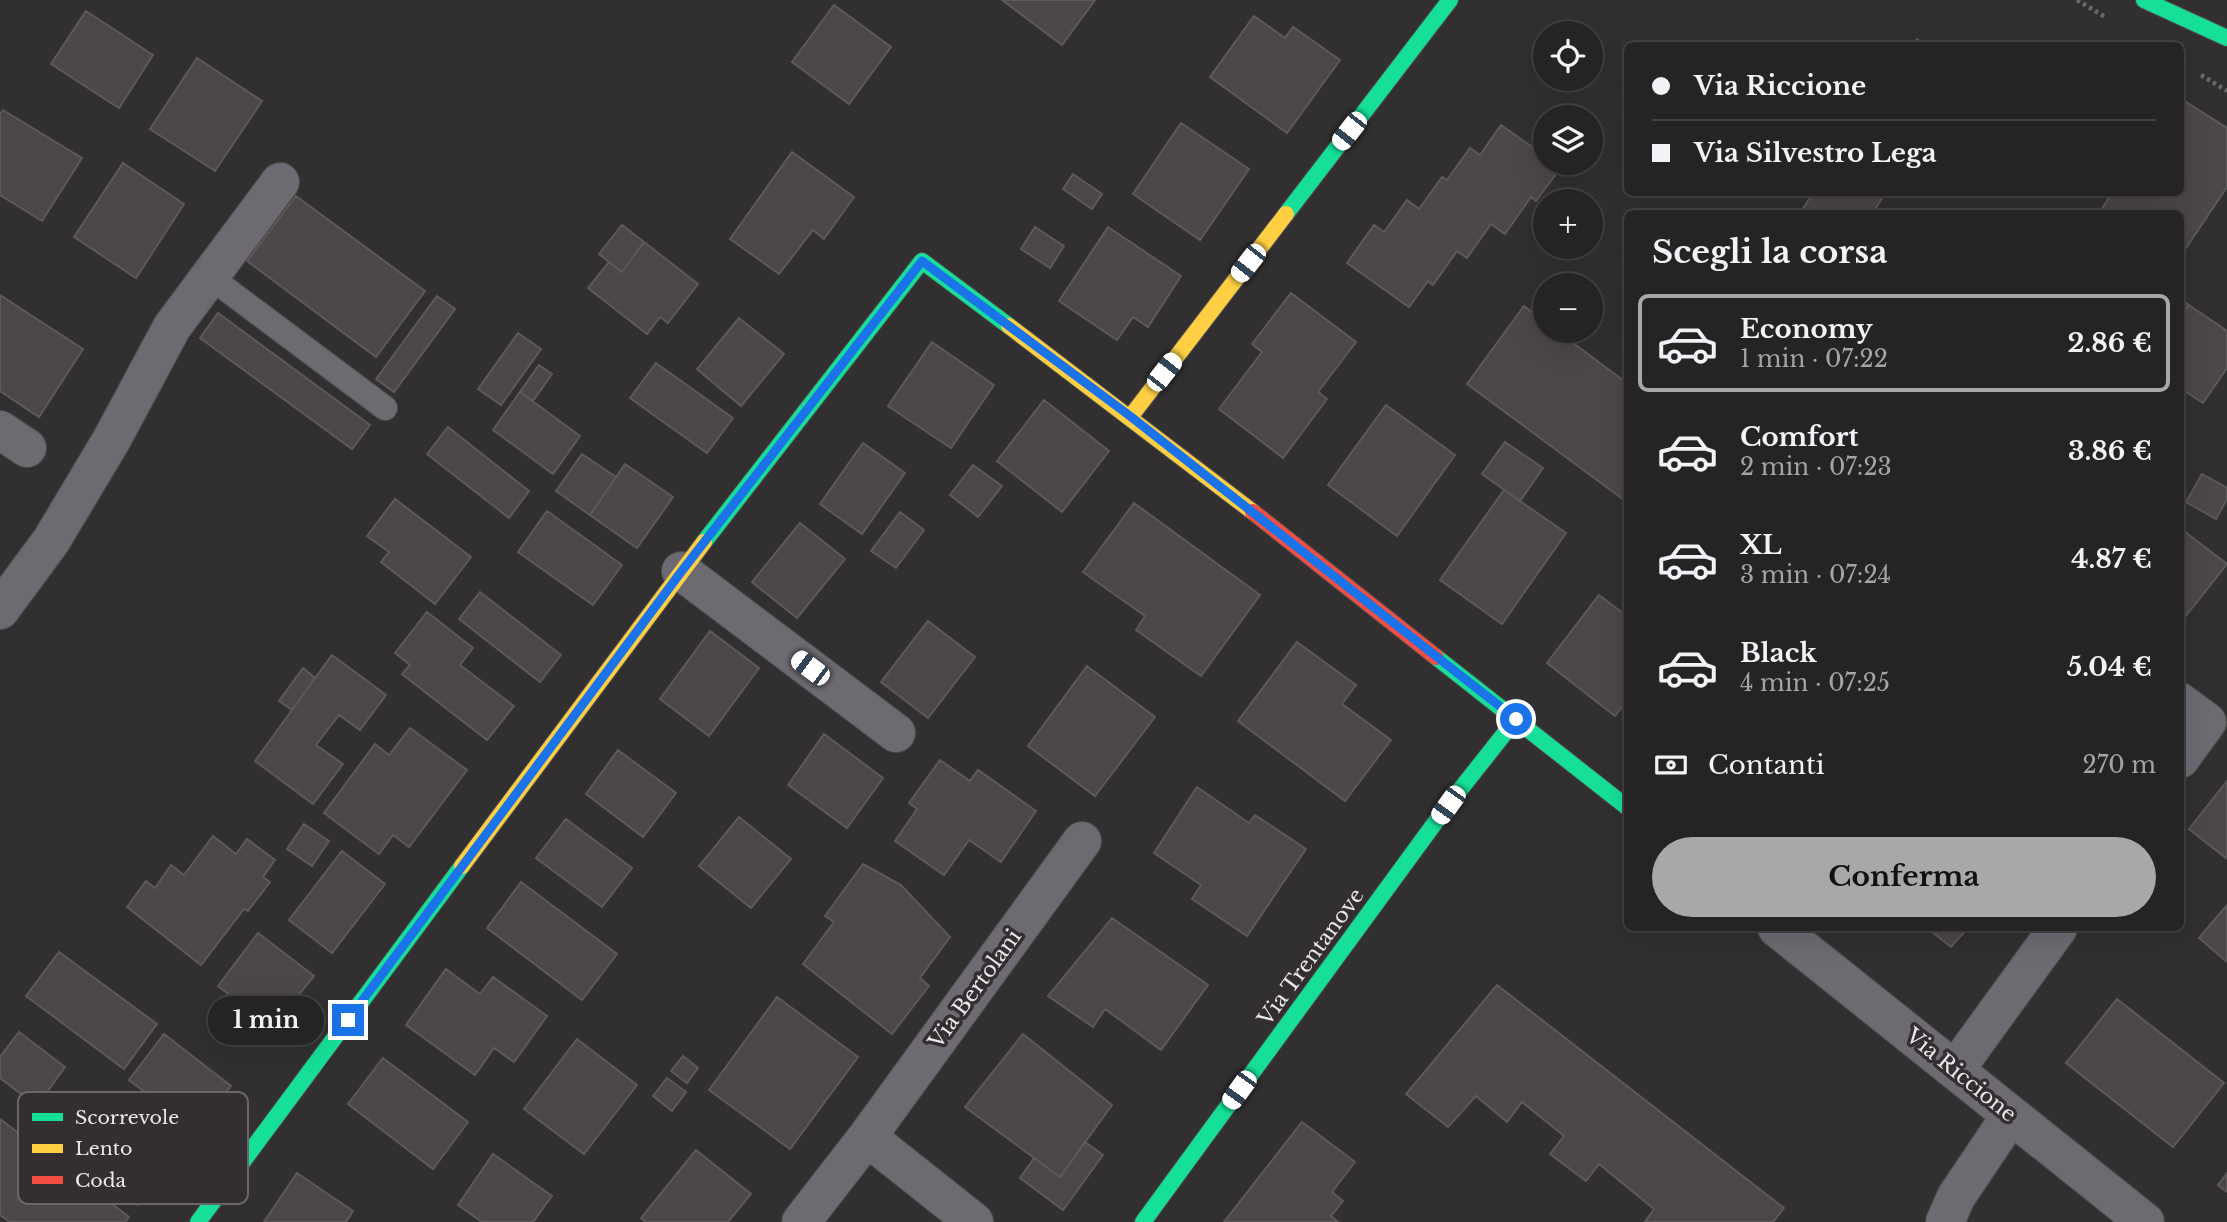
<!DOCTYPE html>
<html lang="it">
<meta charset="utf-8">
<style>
:root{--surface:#252324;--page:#2d2b2c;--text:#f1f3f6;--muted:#a3a4a6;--line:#424041;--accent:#a9a7a8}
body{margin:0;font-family:"Libre Baskerville",serif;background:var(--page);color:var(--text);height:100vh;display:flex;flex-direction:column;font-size:26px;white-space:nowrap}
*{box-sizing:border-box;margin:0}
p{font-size:23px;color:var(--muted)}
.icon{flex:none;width:38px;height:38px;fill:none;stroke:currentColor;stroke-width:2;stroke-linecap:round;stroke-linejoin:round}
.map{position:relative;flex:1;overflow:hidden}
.side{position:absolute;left:1624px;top:210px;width:560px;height:721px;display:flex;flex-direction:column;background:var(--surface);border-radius:10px;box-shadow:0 7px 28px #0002,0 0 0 2px var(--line)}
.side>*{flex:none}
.guide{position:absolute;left:1624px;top:42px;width:560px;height:154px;border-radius:10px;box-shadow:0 7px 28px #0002,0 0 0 2px var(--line);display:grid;align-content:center;height:154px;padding:0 28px;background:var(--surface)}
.controls{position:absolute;left:1533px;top:21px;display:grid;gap:14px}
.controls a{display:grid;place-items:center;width:70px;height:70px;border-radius:50%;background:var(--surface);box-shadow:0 7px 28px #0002,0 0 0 2px var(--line);font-size:35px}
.end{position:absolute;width:32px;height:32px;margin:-16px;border:9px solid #1a73e8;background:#fff;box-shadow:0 0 0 4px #fff}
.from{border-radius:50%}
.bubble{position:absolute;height:49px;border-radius:24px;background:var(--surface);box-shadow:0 7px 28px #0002,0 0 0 2px var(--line);font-size:23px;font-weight:700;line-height:49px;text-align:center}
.car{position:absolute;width:21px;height:42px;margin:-21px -10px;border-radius:9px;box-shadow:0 0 5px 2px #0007;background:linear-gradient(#fff 24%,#345 0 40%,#fff 0 76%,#345 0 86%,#fff 0)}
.guide b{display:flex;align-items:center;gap:24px;height:66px;font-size:26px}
.guide b+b{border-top:2px solid var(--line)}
.guide i{width:18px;height:18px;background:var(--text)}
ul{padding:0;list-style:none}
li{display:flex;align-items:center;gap:21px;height:98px;margin:0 14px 10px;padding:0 14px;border:4px solid transparent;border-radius:10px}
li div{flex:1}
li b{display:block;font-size:26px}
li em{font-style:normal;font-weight:700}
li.on{border-color:var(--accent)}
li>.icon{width:63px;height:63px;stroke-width:1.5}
h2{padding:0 28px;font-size:32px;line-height:84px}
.pay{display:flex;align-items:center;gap:18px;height:77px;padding:0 28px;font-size:26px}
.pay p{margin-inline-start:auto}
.primary-button{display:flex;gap:14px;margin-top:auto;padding:14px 28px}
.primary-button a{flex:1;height:80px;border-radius:42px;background:var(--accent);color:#111;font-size:28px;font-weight:700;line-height:80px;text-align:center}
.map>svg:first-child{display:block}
.building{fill:#4c4648;stroke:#5b595a;stroke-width:2}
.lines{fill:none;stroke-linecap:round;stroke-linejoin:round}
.lane-casing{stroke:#4e4c4e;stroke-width:26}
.street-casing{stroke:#4e4c4e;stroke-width:40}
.fast-casing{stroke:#4e4c4e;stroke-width:18}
.slow-casing{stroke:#4e4c4e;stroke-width:18}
.jam-casing{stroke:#4e4c4e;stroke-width:18}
.path{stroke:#6b686d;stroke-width:4.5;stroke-dasharray:3.5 3.5;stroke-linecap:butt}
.lane{stroke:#6d6a72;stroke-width:24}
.street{stroke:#6d6a72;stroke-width:38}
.fast{stroke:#16e098;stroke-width:16}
.slow{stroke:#ffcf43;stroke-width:16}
.jam{stroke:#f24e42;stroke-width:16}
.route{stroke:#1a73e8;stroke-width:9}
.labels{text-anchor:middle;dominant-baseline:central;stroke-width:7;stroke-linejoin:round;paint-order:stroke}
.street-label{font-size:21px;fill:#e9e7e9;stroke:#322e31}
.key{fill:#322e31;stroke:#696668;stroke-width:2}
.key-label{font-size:19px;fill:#e9e7e9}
</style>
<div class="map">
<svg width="2227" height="1222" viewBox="0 0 2227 1222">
<rect width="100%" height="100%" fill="#312f30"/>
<path class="building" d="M1002,0H1095L1062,45Z
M834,5L891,47L849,104L792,62Z
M86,11L153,55L119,108L51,64Z
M1254,16L1285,38L1293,27L1340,60L1287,133L1210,77Z
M1917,39L1927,46H1912Z
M197,58L262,101L215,171L150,129Z
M2180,98L2227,128V187L2180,257V214H2099L2112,192H2180Z
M3,110L82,158L42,221L0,195V114Z
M1181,123L1249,169L1200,240L1133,194Z
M1501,125L1545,156V163L1561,167L1536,201L1531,197L1505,234L1491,224L1467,258L1457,251L1433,285L1428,281L1409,307L1347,263L1374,225L1384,232L1407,200L1419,209L1442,177L1447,180L1470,148L1480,155Z
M792,152L854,197L824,239L813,230L779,274L730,239Z
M123,163L184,204L136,278L74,237Z
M1073,174L1102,194L1092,209L1063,189Z
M1814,192H1886L1872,214H1805L1801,211Z
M296,196L425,291L376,357L247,261Z
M622,225L644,242L622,272L599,254Z
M1035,227L1064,246L1050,268L1021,249Z
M1108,227L1181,276L1148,327L1133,317L1117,340L1059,301Z
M644,242L698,284L668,323L660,317L647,334L588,288L609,262L622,272Z
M1291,293L1356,342L1318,392L1327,399L1283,458L1219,409L1262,352L1252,344Z
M0,295L83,349L39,417L0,391Z
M437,296L455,309L394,392L376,379Z
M2180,299L2189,305L2180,318Z
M2189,305L2227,331V368L2203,403L2180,388V318Z
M1524,306L1545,322V331H1557L1628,384V503L1467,384Z
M218,313L370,425L352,449L200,338Z
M739,318L784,354L741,406L697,369Z
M518,333L541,349L501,405L478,389Z
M932,342L994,385L951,448L888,406Z
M656,363L733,418L707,453L630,398Z
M539,365L552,374L533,401L520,392Z
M520,392L580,436L553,474L493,430Z
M1044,400L1109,451L1062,512L997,461Z
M1386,405L1455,455L1397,536L1328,485Z
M448,427L529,491L509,518L427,454Z
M1505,442L1543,468L1520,501L1482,474Z
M863,443L905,473L862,534L820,504Z
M582,454L616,477L590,515L556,491Z
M625,464L673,497L637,548L590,515Z
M973,465L1002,486L978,517L950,495Z
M2202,474L2227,488V499L2216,519L2186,502Z
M1504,490L1566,533L1502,624L1440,580Z
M395,499L471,557L435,604L381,562L389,552L367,536Z
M1134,503L1260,595L1201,676L1136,630L1145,616L1083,572Z
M547,511L622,565L593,605L518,552Z
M900,512L924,530L896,568L871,551Z
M800,523L845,559L797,618L752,582Z
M2180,528L2227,564L2185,617L2180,614Z
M480,592L561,655L540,682L459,619Z
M1599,595L1628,617V699L1615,716L1547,663Z
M427,612L473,648L460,665L514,706L487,740L402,674L410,665L395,653Z
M928,621L975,657L928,718L881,682Z
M710,631L759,668L709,736L660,699Z
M1297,642L1356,685L1342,704L1391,740L1345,801L1238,721Z
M332,655L386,695L360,730L339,715L316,745L343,764L313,804L255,761Z
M1087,666L1155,717L1095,796L1028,746Z
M303,668L315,678L292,710L279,701Z
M410,728L467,770L409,847L393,835L379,854L324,813L375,744L389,755Z
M824,734L883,778L847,828L788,785Z
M618,750L676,793L643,837L586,794Z
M940,760L970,781L978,770L1036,811L1001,862L969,840L944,875L895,841L917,809L909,803Z
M2227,781V859L2189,829Z
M1197,787L1249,823L1255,815L1306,849L1247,936L1192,899L1201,885L1154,853Z
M739,817L791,859L751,908L699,866Z
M566,819L632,868L602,907L536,858Z
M304,824L329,841L312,866L287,849Z
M213,836L236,854L247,839L275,860L263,877L270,882L248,911L244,909L201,965L127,907L146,881L155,888L171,865L184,875Z
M342,851L385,884L332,953L289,920Z
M863,864L901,885L950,937L920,978L929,986L892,1034L803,964L834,922L825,916Z
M521,882L617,954L582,1000L487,928Z
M2227,905V962L2199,938Z
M1112,918L1208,985L1161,1050L1105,1009L1093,1027L1048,996Z
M1927,928H1968L1951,947Z
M258,933L314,976L272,1028L218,986Z
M59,952L157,1024L124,1069L26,996Z
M446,969L480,994L493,977L547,1016L514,1062L494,1048L475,1075L406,1025Z
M1497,985L1784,1208L1773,1222H1645L1654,1209L1599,1164L1586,1181L1550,1154L1564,1136L1522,1102L1507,1122L1476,1096L1448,1127L1406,1094Z
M777,997L858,1057L790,1149L709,1090Z
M2117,999L2224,1083L2173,1147L2066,1063Z
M19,1032L65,1067L37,1106L0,1078V1057Z
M164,1034L231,1086L196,1131L129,1080Z
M1023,1034L1112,1105L1060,1177L965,1107Z
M577,1039L637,1085L584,1154L524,1109Z
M683,1056L698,1068L687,1083L671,1071Z
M383,1058L468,1122L433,1169L348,1104Z
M667,1078L686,1092L672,1111L653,1096Z
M0,1119L129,1217L125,1222H10L0,1215Z
M123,1121L173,1160L138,1205L88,1166Z
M1302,1122L1355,1162L1332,1192L1343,1201L1331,1216L1338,1222H1224Z
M1085,1142L1103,1155L1063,1210L1020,1178L1034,1158L1060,1177Z
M696,1150L751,1194L728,1222H646L641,1218Z
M493,1154L552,1196L533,1222H482L458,1205Z
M297,1173L353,1211L346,1222H264Z
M2227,1173V1192L2218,1185Z"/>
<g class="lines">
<g class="lane-casing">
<path id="lane" d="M210,277L385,408"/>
</g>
<g class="street-casing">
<path id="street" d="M0,430L27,448
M681,571L896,733
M0,610L51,541L112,439L172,327L280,182
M2180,702L2207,722L2180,759
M1777,928L2145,1222
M1955,1070L2058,928
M801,1222L867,1137
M974,1222L867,1137L1082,841
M1945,1222L1956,1197L2011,1115"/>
</g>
<g class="fast-casing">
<path id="fast" d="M2144,0L2227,38
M1286,214L1450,0
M704,542L922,261L1009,326
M1436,657L1628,808
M198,1222L462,866
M1143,1222L1448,805L1516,719"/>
</g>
<g class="slow-casing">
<path id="slow" d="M1009,326L1253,512
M1131,416L1286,214
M462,866L704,542"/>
</g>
<g class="jam-casing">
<path id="jam" d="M1253,512L1436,657"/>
</g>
<path class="path" d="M2077,0L2107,18
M2201,75L2227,91"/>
<use href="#lane" class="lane"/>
<use href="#street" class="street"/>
<use href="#fast" class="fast"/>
<use href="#slow" class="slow"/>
<use href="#jam" class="jam"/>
</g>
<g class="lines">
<path class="route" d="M348,1020L681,572L922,261L1130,416L1516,719"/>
</g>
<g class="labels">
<g class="street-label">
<text transform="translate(1311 957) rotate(-54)">Via Trentanove</text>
<text transform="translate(975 989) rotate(-54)">Via Bertolani</text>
<text transform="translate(1961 1075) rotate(39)">Via Riccione</text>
</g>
</g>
<rect x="18" y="1092" width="230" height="112" rx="10" class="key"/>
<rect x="32" y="1113" width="31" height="8" fill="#16e098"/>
<rect x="32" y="1144" width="31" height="9" fill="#ffcf43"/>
<rect x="32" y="1176" width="31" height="8" fill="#f24e42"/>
<g class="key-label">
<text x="75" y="1124">Scorrevole</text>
<text x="75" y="1155">Lento</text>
<text x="75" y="1187">Coda</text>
</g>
</svg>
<div class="controls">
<a><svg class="icon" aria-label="locate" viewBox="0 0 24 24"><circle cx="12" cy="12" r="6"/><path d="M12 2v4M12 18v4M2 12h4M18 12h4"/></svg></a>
<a><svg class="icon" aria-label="layers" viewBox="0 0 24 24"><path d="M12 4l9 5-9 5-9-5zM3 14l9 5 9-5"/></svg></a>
<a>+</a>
<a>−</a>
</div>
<i class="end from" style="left:1516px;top:719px"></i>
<i class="end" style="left:348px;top:1020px"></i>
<div class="bubble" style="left:208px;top:996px;width:116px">1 min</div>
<i class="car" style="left:1349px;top:131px;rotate:218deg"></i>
<i class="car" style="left:1248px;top:263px;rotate:218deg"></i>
<i class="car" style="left:1164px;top:372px;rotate:38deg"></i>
<i class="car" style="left:810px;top:668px;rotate:307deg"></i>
<i class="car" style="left:1448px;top:805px;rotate:216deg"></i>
<i class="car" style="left:1239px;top:1090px;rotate:216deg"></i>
<div class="guide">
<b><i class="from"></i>Via Riccione</b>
<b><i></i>Via Silvestro Lega</b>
</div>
<section class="side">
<h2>Scegli la corsa</h2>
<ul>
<li class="on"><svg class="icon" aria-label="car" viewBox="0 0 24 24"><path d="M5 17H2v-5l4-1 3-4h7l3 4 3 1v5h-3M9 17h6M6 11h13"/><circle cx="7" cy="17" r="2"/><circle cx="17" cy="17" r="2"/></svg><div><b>Economy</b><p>1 min · 07:22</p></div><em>2.86 €</em></li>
<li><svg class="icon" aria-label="car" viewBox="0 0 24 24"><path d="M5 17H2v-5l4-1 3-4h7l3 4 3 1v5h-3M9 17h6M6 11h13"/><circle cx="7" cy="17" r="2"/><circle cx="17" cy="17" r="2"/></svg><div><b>Comfort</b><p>2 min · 07:23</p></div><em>3.86 €</em></li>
<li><svg class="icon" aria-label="car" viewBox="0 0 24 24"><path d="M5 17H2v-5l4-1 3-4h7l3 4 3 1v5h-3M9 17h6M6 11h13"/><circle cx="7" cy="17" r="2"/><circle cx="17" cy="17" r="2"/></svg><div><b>XL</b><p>3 min · 07:24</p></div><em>4.87 €</em></li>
<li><svg class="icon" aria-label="car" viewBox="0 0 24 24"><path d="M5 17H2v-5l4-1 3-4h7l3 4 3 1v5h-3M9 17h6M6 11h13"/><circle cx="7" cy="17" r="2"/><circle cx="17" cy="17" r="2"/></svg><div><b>Black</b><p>4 min · 07:25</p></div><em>5.04 €</em></li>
</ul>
<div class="pay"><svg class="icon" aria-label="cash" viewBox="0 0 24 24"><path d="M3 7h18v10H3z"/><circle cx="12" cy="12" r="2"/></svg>Contanti<p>270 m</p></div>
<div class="primary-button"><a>Conferma</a></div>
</section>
</div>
